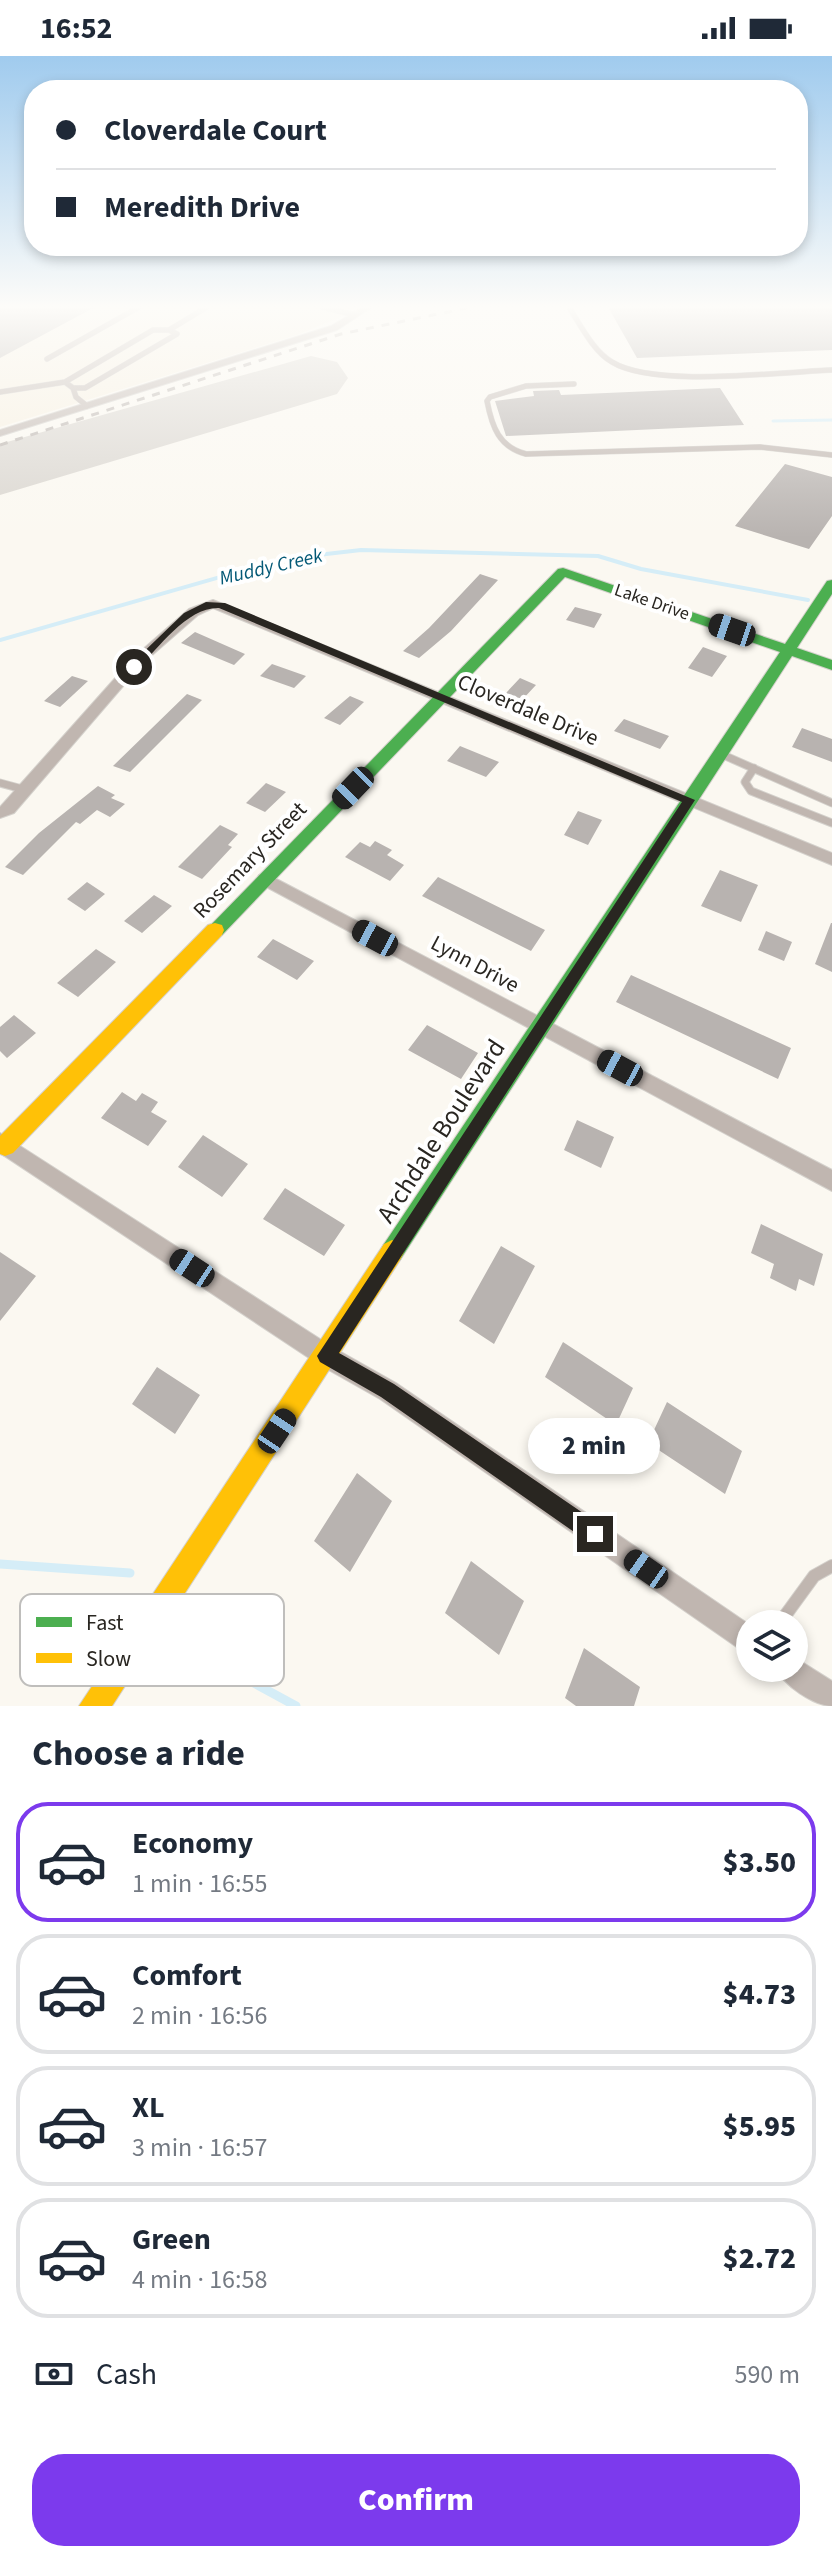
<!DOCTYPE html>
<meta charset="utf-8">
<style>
:root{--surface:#fff;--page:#f6f6f7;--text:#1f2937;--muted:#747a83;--line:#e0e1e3;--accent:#7c3aed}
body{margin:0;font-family:"Source Sans 3",sans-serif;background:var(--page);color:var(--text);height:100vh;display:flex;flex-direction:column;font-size:30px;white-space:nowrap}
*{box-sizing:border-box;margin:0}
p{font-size:26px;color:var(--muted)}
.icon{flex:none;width:44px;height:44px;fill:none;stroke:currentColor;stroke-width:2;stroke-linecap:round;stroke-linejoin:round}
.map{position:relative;height:1650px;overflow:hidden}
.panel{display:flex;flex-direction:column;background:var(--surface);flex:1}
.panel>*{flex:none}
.guide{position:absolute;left:24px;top:24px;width:784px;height:176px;border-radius:32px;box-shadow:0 4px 12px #0003;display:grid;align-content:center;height:176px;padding:0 32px;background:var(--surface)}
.tools{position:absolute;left:736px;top:1554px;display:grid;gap:16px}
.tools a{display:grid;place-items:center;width:72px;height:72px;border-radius:50%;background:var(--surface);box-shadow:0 4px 12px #0003;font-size:40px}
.end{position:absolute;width:36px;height:36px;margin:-18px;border:10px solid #292621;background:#fff;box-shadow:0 0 0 4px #fff}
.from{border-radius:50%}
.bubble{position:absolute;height:56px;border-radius:28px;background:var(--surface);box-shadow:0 4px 12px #0003;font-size:26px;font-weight:800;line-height:56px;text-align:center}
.car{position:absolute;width:24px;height:48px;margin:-24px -12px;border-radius:10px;box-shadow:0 0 6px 2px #0007;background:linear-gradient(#222 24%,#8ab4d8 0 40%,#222 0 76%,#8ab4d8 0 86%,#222 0)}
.guide b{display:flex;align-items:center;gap:28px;height:76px;font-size:30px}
.guide b+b{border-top:2px solid var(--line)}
.guide i{width:20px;height:20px;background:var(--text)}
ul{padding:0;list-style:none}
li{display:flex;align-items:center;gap:24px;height:120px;margin:0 16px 12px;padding:0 16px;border:4px solid var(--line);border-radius:32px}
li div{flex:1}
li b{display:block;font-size:30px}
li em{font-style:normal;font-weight:800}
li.current{border-color:var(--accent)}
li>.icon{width:72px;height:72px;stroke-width:1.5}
h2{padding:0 32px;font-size:36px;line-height:96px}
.pay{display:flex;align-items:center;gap:20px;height:88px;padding:0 32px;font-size:30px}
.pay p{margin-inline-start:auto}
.button{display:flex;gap:16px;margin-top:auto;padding:16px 32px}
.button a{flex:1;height:92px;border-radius:32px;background:var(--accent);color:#fff;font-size:32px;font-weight:800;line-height:92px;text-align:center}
.status{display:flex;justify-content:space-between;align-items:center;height:56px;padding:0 40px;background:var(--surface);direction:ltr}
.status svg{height:22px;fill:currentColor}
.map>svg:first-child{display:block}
.built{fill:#f7f0e1}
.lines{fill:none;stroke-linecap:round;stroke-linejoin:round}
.stream-far2{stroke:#d5edf7;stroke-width:3}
.stream-far1{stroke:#d5edf7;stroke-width:4}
.stream{stroke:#d5edf7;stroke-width:9}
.runway{fill:#dad6d0;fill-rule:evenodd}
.building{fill:#b8b3b0}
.lane-far2-casing{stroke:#d4d1cc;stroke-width:6}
.lane-far1-casing{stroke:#d4d1cc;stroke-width:9}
.lane-casing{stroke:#d4d1cc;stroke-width:14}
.street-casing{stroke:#d4d1cc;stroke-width:2}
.fast-casing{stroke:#d4d1cc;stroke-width:2}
.slow-casing{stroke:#d4d1cc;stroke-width:2}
.lane-far2{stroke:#c0b6b0;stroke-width:5}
.lane-far1{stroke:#c0b6b0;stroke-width:7}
.lane{stroke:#c0b6b0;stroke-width:12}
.street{fill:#c0b6b0;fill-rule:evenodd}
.fast{fill:#4caf50;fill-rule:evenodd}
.slow{fill:#ffc107;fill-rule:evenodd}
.rail{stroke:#bab3ae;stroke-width:3;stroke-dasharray:8 8;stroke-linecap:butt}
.route{fill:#292621}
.labels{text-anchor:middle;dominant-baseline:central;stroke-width:8;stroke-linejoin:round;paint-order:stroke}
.far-street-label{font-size:18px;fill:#292621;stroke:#fff}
.far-water-label{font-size:20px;font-style:italic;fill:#045976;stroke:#fff}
.street-label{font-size:22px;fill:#292621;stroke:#fff}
.near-street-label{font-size:26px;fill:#292621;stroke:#fff}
.key{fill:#fff;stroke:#bfbebc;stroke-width:2}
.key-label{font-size:22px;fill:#292621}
</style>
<div class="status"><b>16:52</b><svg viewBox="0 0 49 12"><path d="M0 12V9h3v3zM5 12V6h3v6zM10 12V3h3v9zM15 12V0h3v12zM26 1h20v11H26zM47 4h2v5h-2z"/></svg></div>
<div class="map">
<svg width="832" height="1650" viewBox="0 0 832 1650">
<rect width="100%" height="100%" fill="#fbf8f1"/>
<path class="built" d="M0,251H356L348,258L297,279L0,371Z"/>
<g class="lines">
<path class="stream-far2" d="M773,365L832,364"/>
<path class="stream-far1" d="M0,584L283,503L361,494L598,500L641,513L808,544"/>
<path class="stream" d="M0,1508L130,1517
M188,1591L296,1650"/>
<path class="runway" d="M311,300L337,306L348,322L337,338L0,439V388Z"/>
</g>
<path class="building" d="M0,251H95L0,302Z
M608,251H832V294L637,302Z
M720,332L744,369L506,380L495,345L534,340L533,335L559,334L561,339Z
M785,408L832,421V460L809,493L735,470Z
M480,518L498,524L451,575L419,602L403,595L429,572Z
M575,551L602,558L594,572L566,564Z
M195,576L245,598L234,609L181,587Z
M703,591L727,600L712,621L688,612Z
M272,608L306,620L294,632L260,620Z
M72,620L88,625L60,651L44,645Z
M520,622L536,629L522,644L506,637Z
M187,638L202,644L130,716L113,710Z
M350,640L364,646L340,669L324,662Z
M624,663L669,680L660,693L614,675Z
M802,672L832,683V706L792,691Z
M460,690L499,706L486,721L447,705Z
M266,727L286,736L265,756L246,747Z
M98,730L115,739L111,742L125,748L110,761L97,754L80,768L76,766L23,819L5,811L39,777Z
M578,755L602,764L588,789L564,779Z
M220,769L238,778L228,789L232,791L202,823L178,811Z
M375,785L392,794L387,799L404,809L390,825L345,801L360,786L370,791Z
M720,814L758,829L741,866L701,850Z
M438,821L545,874L531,895L422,840Z
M87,826L105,838L85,855L67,843Z
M154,839L172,850L142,877L124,865Z
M831,867H832V916L815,908Z
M766,875L792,886L784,905L758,894Z
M273,883L314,905L297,924L257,901Z
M96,893L116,906L78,941L57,927Z
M631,919L791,992L778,1023L616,946Z
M14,959L36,977L7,1002L0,995V971Z
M427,969L478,997L461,1023L408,994Z
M122,1036L136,1045L142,1037L158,1046L151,1056L167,1065L148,1090L101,1062Z
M577,1064L614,1081L601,1112L564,1094Z
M203,1079L248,1108L222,1141L178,1111Z
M285,1132L345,1169L324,1200L263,1163Z
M761,1168L823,1198L814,1230L799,1223L796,1235L770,1222L774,1208L751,1197Z
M501,1190L535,1210L494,1288L459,1265Z
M0,1196L36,1220L0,1265Z
M563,1286L633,1332L616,1369L545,1321Z
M157,1311L200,1339L175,1378L132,1348Z
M667,1346L742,1395L725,1438L648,1387Z
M357,1417L392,1445L350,1516L314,1485Z
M471,1505L524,1545L499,1599L445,1557Z
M584,1592L640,1631L634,1650H576L565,1642Z"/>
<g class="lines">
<g class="lane-far2-casing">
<path id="lane-far2" d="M322,251L355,259
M570,253C581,270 594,296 612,306C654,332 779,316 832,314
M153,274H169L177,278L85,332H73L65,326Z
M169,274L207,251
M47,303L139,251
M574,328L526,330L490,341L487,345C492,371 499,391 526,398L760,391L832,399
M73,332L76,341L87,350
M0,336L65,326"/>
</g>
<g class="lane-far1-casing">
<path id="lane-far1" d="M721,698L832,747
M754,712L745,726L751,735L832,767
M0,727L26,734"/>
</g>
<g class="lane-casing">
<path id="lane" d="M779,1568L814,1520L832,1510"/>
</g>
<g class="street-casing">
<path id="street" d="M363,251H372L337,274L0,380V374L331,270Z
M213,544L832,797V809L213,552L198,559L143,607L14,757L0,762V751L134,601L189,553Z
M265,817L832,1114V1135L259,827L257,823L259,819Z
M0,1077L334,1292L396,1327L750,1569V1598L741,1594L380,1343L318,1308L0,1097Z
M794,1601L832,1625V1650C814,1650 783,1629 776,1612H794Z"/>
</g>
<g class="fast-casing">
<path id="fast" d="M563,512L785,588L827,525L832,524V538L797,592L832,604V614L792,600L400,1204L392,1208L384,1204L380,1196L384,1188L780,596L565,521L222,879H208L206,874L558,513Z"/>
</g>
<g class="slow-casing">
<path id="slow" d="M215,867L222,869L224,874L222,879L13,1097L5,1100L0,1098V1080L208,869Z
M392,1184L400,1188L404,1196L400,1204L112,1650H79L384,1188Z"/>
</g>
<use href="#lane-far2" class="lane-far2"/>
<use href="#lane-far1" class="lane-far1"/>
<use href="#lane" class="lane"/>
<use href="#street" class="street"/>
<use href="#fast" class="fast"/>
<use href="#slow" class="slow"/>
<path class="rail" d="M0,389L341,278L472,251"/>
</g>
<linearGradient id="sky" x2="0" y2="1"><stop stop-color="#a0cbee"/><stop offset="0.52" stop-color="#fdfcf9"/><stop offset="1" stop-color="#fdfcf9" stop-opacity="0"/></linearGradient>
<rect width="832" height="482" fill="url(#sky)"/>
<path class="route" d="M206,546L225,547L695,744L339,1297L394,1328L602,1470L605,1478L602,1485L595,1488L587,1485L381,1341L320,1306L317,1300L682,746L219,552C187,551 159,592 137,613H130V609L184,557Z"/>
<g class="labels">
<g class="far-street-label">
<text transform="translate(652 546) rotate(19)">Lake Drive</text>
</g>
<g class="far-water-label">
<text transform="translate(271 511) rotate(-13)">Muddy Creek</text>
</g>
<g class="street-label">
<text transform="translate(528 654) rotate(23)">Cloverdale Drive</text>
<text transform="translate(250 804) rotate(-46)">Rosemary Street</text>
<text transform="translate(475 908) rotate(28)">Lynn Drive</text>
</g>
<g class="near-street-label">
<text transform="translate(441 1075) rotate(-57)">Archdale Boulevard</text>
</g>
</g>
<rect x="20" y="1538" width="264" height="92" rx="12" class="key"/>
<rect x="36" y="1561" width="36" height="10" fill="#4caf50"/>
<rect x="36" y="1597" width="36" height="10" fill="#ffc107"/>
<g class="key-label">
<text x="86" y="1574">Fast</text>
<text x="86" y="1610">Slow</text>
</g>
</svg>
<div class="tools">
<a><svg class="icon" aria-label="layers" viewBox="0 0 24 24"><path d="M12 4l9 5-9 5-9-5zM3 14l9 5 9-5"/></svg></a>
</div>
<i class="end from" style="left:134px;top:611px"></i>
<i class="end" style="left:595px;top:1478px"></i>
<div class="bubble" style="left:528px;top:1362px;width:132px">2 min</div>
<i class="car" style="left:732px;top:574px;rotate:289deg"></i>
<i class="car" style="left:353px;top:732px;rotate:224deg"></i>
<i class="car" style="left:375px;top:882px;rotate:298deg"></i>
<i class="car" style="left:620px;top:1012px;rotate:298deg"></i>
<i class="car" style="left:192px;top:1212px;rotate:303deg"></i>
<i class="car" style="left:277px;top:1375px;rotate:34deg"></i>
<i class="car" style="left:646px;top:1513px;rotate:305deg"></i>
<div class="guide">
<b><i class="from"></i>Cloverdale Court</b>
<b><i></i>Meredith Drive</b>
</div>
</div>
<section class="panel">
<h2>Choose a ride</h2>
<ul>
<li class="current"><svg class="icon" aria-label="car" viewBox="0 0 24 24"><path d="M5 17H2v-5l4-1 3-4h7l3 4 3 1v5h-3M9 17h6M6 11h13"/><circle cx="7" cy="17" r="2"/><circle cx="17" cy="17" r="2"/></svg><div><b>Economy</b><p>1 min · 16:55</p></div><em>$3.50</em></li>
<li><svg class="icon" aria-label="car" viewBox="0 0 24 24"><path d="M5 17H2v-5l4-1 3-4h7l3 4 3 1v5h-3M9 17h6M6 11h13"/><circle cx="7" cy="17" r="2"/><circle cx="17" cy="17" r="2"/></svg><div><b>Comfort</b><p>2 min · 16:56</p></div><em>$4.73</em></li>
<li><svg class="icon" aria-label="car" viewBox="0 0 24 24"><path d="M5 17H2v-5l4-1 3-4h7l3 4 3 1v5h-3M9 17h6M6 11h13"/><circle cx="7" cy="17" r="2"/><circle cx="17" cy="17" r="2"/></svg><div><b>XL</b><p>3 min · 16:57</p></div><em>$5.95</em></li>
<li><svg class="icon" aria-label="car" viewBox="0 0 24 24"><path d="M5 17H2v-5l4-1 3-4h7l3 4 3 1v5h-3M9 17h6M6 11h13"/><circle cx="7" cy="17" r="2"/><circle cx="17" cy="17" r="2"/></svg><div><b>Green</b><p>4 min · 16:58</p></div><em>$2.72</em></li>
</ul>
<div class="pay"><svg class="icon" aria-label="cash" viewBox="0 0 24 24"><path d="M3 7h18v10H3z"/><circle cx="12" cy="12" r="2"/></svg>Cash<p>590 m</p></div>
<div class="button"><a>Confirm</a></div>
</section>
